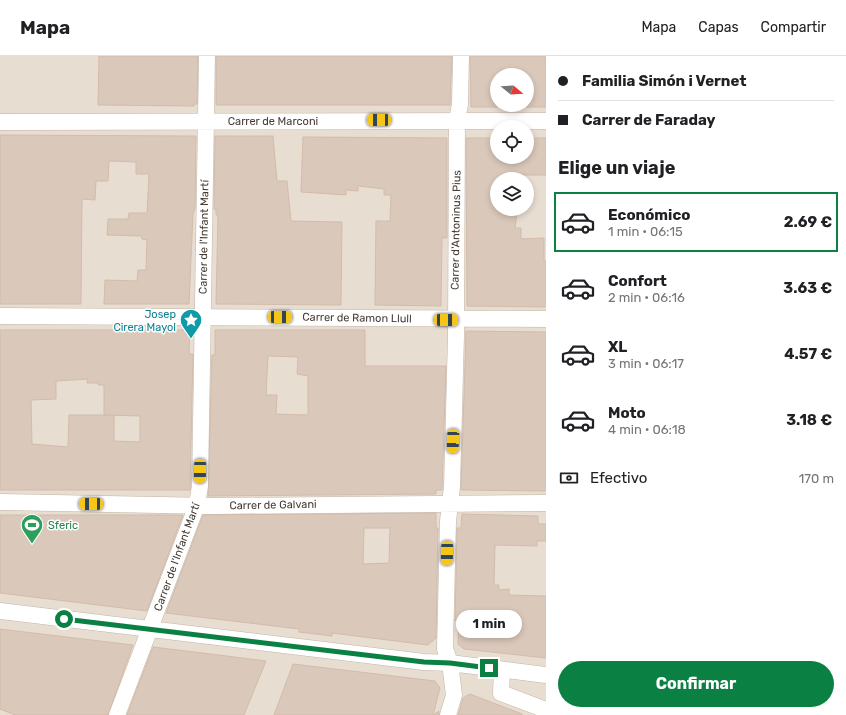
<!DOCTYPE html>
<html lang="es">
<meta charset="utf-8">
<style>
:root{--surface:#fff;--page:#f2f2f2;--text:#202124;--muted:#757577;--line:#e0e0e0;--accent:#0b8043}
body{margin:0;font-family:Rubik,sans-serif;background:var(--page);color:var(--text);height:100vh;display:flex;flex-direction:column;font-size:15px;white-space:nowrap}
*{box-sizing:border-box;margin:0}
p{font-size:13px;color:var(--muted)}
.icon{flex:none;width:22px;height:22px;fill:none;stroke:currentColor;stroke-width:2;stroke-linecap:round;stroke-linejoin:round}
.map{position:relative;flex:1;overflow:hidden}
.panel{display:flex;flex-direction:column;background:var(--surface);width:300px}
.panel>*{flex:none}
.banner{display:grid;align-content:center;height:88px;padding:0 12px;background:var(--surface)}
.needle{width:26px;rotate:108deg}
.buttons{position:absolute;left:490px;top:12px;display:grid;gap:8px}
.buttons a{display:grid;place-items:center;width:44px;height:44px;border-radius:50%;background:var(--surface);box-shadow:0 2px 6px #0003;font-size:20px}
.end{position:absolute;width:18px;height:18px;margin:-9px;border:5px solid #0b8043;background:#fff;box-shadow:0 0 0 2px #fff}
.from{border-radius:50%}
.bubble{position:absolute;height:28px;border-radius:14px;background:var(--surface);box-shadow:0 2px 6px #0003;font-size:13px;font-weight:700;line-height:28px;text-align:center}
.car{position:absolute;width:12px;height:24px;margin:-12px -6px;border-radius:5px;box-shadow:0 0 3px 1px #0007;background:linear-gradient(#f5c518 24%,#345 0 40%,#f5c518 0 76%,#345 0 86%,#f5c518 0)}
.banner b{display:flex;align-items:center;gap:14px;height:38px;font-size:15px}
.banner b+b{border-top:1px solid var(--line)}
.banner i{width:10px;height:10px;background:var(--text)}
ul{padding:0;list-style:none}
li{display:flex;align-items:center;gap:12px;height:60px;margin:0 8px 6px;padding:0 4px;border:2px solid transparent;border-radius:0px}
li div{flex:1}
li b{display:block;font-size:15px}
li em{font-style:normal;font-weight:700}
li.on{border-color:var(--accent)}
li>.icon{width:36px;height:36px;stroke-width:1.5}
h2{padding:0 12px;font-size:18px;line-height:48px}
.pay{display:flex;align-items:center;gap:10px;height:44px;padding:0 12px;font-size:15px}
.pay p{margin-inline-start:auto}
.button{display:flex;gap:8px;margin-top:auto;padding:8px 12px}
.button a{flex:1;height:46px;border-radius:24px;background:var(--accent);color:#fff;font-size:16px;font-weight:700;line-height:46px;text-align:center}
header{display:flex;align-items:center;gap:24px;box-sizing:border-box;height:56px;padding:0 20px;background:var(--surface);border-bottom:1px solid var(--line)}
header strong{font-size:19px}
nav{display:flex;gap:22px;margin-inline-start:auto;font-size:14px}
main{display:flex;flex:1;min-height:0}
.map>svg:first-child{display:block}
.residential{fill:#e8ddd1;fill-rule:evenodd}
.building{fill:#dac8ba;stroke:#d2bcaa;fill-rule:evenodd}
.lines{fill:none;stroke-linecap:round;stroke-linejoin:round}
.minor-casing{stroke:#c3b5a8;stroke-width:17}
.minor{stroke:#fff;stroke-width:16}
.route{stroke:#0b8043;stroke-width:5}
.labels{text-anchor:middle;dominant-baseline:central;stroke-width:3;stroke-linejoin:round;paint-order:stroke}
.street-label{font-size:11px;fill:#463c33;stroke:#fff}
.culture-label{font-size:11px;fill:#0d838f;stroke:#fff;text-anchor:end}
.leisure-label{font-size:11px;fill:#27864d;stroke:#fff;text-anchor:start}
</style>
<header>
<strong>Mapa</strong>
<nav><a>Mapa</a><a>Capas</a><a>Compartir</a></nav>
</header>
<main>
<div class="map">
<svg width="546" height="659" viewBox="0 0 546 659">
<rect width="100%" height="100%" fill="#f4ece3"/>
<path class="residential" d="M0,0H546V659H0ZM497,19H527V49H497ZM497,71H527V101H497ZM497,123H527V153H497Z"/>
<path class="building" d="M99,0H198L197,48H194V50L98,49Z
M216,0H452L450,49H216Z
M470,0H546V51H527V19H497V51H471Z
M0,79L196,80L195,153L193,158L189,248H104L105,224L137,225L138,214H146L147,184L142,183L141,180L107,179L108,163H128L129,157H147L149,118H136V106L109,105L108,125H96L95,144L82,143L81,248H0Z
M215,80H273L277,125H287L291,165L342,166L341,249L216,248L218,159H216V153H214Z
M303,81L447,82V182H442L441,250L375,249L376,165H390L391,139H384V133L358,130V135L346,134V139L301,136Z
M466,82H497V101H527V82H546V119H509V123H497V153H506V157L517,156L515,172H521V183L544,182V205H546V251L467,250Z
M0,274H190L189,298H193L190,434H0ZM88,323L87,327H99L98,329H104V359H69L68,391L32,388L31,344L56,343V325ZM104,359L140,360V386L114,385V360Z
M215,274H365V310H446L442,434H436V438L208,440L212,299H215ZM268,300L298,301L297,318L308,320V359L276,358L277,339H266Z
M466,275L546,276V435L461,434Z
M436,457V472H438L436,582L428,589L332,577V580L299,576V573L166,557L203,459ZM364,472H390L389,507L363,508Z
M462,458L538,460V468H546V485H537V490L495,489L494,529H499V534L509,533V539L546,540V602L464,593L458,588L459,562L455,565L457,472H461Z
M0,459H183L147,555L0,537Z
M0,573L133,589L108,659H15L0,653Z
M153,591L211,598L266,605L244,659H127Z
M293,608L435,625L440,632L433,659L439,655V659H274Z
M470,638L522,658V659H458L463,642Z"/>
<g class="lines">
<g class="minor-casing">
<path id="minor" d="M0,66L546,65
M0,260L546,263
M0,446L213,450L546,447
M0,555L424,606L450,607L546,619
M502,614L501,637L546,654
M117,659L197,449L200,430L207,0
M448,659L454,639L450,607L445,593L448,465L452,431L456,279L457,64L460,48L461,0"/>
</g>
<use href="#minor" class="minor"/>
</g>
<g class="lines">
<path class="route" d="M64,563L424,606L450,607L489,612"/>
</g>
<defs>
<g id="sight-pin" transform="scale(1.15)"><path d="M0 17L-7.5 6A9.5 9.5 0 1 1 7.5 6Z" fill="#0f9aa8" stroke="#fff"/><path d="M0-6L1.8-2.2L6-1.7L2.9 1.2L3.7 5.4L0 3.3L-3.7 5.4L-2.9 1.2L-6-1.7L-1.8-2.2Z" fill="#fff"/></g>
<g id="stadium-pin" transform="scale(1.15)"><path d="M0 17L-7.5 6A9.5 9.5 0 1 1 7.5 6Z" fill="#2e9e5b" stroke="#fff"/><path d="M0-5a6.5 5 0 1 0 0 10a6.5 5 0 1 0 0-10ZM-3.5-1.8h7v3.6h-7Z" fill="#fff"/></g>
</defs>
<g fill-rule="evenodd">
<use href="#sight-pin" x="191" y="264"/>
<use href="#stadium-pin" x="32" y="469"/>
</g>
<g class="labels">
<g class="street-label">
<text x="273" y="65">Carrer de Marconi</text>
<text transform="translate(456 174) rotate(-89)">Carrer d'Antoninus Pius</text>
<text transform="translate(204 181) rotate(-89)">Carrer de l'Infant Martí</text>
<text transform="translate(357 262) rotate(1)">Carrer de Ramon Llull</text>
<text transform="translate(273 449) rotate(-1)">Carrer de Galvani</text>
<text transform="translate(177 501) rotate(-70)">Carrer de l'Infant Martí</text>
</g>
<g class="culture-label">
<text x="176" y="258">Josep<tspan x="176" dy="13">Cirera Mayol</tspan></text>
</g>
<g class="leisure-label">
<text x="48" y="469">Sferic</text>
</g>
</g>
</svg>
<div class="buttons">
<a><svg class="needle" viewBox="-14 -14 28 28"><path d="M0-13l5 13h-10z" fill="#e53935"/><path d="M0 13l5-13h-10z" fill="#757577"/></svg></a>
<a><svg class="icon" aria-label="locate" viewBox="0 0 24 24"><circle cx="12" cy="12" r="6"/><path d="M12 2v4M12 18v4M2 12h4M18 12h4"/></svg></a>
<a><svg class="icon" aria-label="layers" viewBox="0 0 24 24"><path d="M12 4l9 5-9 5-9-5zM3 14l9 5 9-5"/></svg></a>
</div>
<i class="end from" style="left:64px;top:563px"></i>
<i class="end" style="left:489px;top:612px"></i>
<div class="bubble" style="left:456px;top:554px;width:66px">1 min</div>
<i class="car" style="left:379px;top:64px;rotate:270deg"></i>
<i class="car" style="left:280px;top:261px;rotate:91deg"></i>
<i class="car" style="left:446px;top:264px;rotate:91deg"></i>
<i class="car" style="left:453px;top:385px;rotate:182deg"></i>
<i class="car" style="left:200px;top:415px;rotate:181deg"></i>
<i class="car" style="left:91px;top:448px;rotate:270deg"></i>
<i class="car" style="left:447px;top:497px;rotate:181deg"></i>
</div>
<section class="panel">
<div class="banner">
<b><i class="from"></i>Familia Simón i Vernet</b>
<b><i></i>Carrer de Faraday</b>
</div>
<h2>Elige un viaje</h2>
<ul>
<li class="on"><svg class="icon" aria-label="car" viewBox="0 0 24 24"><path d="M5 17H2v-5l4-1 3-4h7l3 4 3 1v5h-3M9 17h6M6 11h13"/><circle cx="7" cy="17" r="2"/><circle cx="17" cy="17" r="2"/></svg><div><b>Económico</b><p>1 min · 06:15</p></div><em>2.69 €</em></li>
<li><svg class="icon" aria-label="car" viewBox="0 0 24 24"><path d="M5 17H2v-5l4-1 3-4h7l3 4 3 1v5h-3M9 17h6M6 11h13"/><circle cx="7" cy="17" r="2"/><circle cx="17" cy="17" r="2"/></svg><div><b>Confort</b><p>2 min · 06:16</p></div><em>3.63 €</em></li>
<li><svg class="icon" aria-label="car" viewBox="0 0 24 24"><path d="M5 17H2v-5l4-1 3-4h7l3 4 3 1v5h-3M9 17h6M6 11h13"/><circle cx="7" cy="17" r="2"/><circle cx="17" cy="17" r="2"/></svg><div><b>XL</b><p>3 min · 06:17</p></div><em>4.57 €</em></li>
<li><svg class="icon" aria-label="car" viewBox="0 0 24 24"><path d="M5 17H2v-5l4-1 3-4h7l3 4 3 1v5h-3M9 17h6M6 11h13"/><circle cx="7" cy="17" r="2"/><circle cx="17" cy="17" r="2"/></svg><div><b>Moto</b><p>4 min · 06:18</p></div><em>3.18 €</em></li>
</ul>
<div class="pay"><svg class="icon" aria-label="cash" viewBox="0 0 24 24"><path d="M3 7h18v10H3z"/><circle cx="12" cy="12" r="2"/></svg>Efectivo<p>170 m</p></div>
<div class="button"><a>Confirmar</a></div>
</section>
</main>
